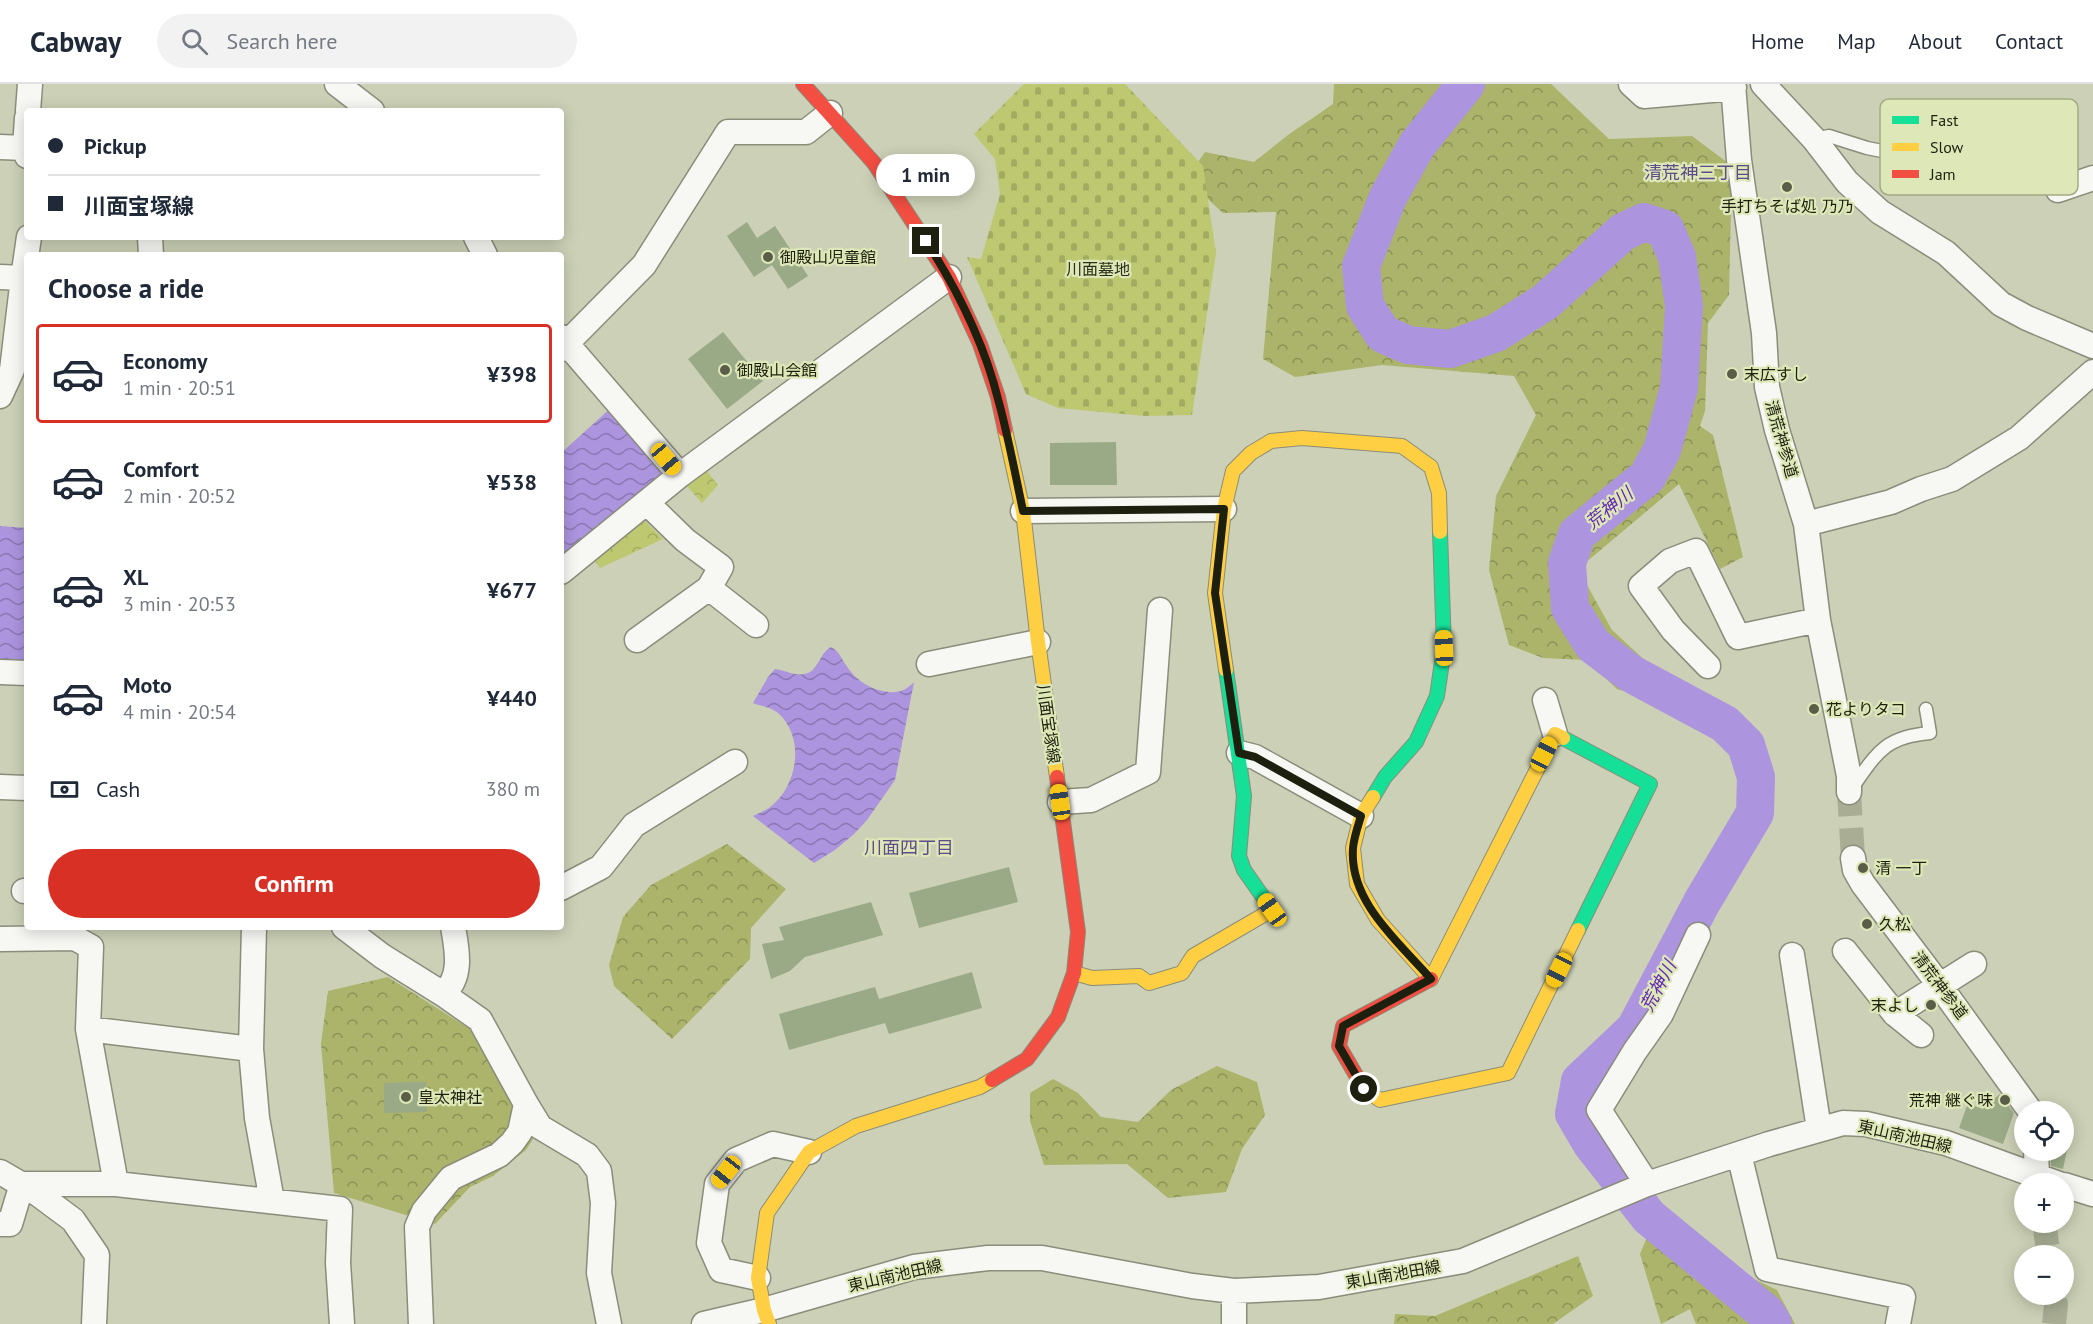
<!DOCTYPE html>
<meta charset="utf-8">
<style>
:root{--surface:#fff;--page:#f2f2f3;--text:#1f2937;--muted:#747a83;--line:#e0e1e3;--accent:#d93025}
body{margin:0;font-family:"PT Sans","Noto Sans JP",sans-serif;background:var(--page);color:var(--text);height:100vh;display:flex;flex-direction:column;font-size:22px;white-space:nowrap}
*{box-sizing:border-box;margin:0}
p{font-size:20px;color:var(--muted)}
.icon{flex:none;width:33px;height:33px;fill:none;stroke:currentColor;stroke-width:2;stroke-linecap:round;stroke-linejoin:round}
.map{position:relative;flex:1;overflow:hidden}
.side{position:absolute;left:24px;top:168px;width:540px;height:678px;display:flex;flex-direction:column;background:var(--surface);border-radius:6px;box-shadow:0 3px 15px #0003}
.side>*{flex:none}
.banner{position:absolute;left:24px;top:24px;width:540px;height:132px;border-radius:6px;box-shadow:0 3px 15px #0003;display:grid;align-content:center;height:132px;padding:0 24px;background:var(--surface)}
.fabs{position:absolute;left:2014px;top:1017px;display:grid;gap:12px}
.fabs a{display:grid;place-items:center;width:60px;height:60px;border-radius:50%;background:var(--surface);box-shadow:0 3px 15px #0003;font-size:30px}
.end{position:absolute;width:27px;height:27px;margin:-14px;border:8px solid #1d200e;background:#fff;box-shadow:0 0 0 3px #fff}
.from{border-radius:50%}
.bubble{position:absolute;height:42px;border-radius:21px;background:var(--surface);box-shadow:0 3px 15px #0003;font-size:20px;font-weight:800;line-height:42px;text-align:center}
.car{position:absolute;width:18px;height:36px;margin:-18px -9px;border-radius:8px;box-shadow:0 0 4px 2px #0007;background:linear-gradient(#f5c518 24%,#345 0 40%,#f5c518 0 76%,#345 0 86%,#f5c518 0)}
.banner b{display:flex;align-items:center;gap:21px;height:57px;font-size:22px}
.banner b+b{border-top:2px solid var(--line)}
.banner i{width:15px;height:15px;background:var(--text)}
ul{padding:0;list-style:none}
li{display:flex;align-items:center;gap:18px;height:99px;margin:0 12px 9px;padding:0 12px;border:3px solid transparent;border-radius:6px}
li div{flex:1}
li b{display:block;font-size:22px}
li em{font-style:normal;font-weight:800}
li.on{border-color:var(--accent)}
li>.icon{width:54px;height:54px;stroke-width:1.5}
h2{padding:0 24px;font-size:27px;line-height:72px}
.pay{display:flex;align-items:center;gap:15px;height:66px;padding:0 24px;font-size:22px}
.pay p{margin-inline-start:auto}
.primary-button{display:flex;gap:12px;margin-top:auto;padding:12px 24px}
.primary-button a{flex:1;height:69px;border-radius:36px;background:var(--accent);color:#fff;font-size:24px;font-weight:800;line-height:69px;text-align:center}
header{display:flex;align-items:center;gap:36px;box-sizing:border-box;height:84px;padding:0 30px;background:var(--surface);border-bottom:2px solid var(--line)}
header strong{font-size:28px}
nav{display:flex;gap:33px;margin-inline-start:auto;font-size:21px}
.search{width:420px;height:54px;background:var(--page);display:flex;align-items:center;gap:15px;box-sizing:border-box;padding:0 21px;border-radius:33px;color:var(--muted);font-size:22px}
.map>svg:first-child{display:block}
.forest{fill:url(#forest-crowns)}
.cemetery{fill:url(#cemetery-stones)}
.park{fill:url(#park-crowns)}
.water{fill:url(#water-waves)}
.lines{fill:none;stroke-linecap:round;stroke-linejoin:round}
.river{stroke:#ac94de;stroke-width:38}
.building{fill:#9aaa87}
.street-tunnel{stroke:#a8ad94;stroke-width:24;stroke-dasharray:24 12;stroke-linecap:butt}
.lane-casing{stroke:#8a8d7a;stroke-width:15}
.street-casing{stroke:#8a8d7a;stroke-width:27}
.fast-casing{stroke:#8a8d7a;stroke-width:16}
.slow-casing{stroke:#8a8d7a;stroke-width:16}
.jam-casing{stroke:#8a8d7a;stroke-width:16}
.lane{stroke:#f7f8f4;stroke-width:12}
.street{stroke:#f7f8f4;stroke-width:24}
.fast{stroke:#16e098;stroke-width:14}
.slow{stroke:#ffcf43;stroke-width:14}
.jam{stroke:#f24e42;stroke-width:14}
.route{stroke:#1d200e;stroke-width:8}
.poi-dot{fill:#5a5e49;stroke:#dee7b7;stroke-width:2}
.labels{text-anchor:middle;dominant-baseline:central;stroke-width:4.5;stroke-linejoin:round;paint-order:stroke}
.poi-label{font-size:16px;fill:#1d200e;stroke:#dee7b7;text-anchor:start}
.park-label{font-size:16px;fill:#2b2f17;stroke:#dee7b7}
.street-label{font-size:16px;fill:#1d200e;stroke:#dee7b7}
.neighbourhood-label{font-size:18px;fill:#5e4b89;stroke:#dee7b7}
.water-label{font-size:18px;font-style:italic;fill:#6229b2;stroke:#dee7b7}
.key{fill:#dee7b7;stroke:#a4ab84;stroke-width:1.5}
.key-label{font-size:16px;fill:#1d200e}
</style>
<header>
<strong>Cabway</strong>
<div class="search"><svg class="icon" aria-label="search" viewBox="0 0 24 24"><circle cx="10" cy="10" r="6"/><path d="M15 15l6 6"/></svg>Search here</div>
<nav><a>Home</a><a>Map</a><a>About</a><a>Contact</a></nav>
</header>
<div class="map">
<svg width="2093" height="1240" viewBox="0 0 2093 1240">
<defs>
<pattern id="forest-crowns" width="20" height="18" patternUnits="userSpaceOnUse" patternTransform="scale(1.5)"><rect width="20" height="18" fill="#abb46a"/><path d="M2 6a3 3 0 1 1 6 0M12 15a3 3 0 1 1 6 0" fill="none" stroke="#8b9256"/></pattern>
<pattern id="cemetery-stones" width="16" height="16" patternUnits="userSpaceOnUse" patternTransform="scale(1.5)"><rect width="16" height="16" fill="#bdc870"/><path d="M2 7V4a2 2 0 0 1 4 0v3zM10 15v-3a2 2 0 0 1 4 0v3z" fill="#a2ac60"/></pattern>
<pattern id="park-crowns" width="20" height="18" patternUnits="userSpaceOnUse" patternTransform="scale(1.5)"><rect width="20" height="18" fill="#bdc870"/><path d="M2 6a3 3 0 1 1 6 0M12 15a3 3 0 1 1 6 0" fill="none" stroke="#a2ac60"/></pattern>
<pattern id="water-waves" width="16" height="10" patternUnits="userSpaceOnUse" patternTransform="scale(1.5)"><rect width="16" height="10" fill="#ac94de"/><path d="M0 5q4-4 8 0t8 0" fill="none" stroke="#8b78b2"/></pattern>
</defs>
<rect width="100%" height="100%" fill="#cbd0b6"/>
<path class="forest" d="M1334,0H1551L1609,55L1692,52L1732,82L1729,211L1708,239L1705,327L1700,342L1713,351L1743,473L1720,485L1679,400L1578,485L1612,546L1650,581L1638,607L1618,606L1586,576L1543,574L1509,561L1489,486L1496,412L1536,331L1514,292L1382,281L1295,293L1263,275L1276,128L1223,129L1186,95L1205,68L1254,78L1288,51L1333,20Z
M727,760L786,805L751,844L750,875L672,955L614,902L609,881L623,833L651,801Z
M388,893L481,952L533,1055L526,1066L493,1092L470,1103L435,1140L334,1109L321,960L328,907Z
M1217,982L1257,998L1265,1031L1242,1065L1226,1108L1168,1114L1127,1080L1044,1081L1030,1037V1009L1053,995L1078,1009L1101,1033L1138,1038L1171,1006Z
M1652,1142L1693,1152L1739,1188L1777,1206L1795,1240H1696L1690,1225L1661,1240L1640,1170Z
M1578,1172L1593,1212L1553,1240H1394L1395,1230L1435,1232Z"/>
<path class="cemetery" d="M1024,0H1125L1203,82L1216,169L1192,331L1145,332L1058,324L1026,310L967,173L981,175L1000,110L995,75L974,50Z"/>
<path class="park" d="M706,386L718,401L702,419L685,400Z
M644,436L663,455L600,484L593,474Z"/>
<path class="water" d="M613,322L669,390L602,438L561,473V369Z
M0,442L27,444V581L0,580Z
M831,563C839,567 841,574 846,581C856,597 871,606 889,608C900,609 906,606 914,598L895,696L867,736L854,750L835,766L814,779L753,732C758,730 764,727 769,724C797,704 806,655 779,630C773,624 761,622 753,619L768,593L775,585C784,586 795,592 804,590C818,589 819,569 831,563Z"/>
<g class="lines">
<path class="river" d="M1466,0L1417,61L1388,113L1361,182L1365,222L1383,250L1408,261L1450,265L1496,249L1545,218L1623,148L1644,138L1665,145L1677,173L1684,222L1679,304L1662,366L1647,393L1577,450L1567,479L1570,524L1593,561L1630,589L1725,640L1746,661L1756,693L1755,729L1702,818L1635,945L1580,997L1574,1030L1591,1059L1649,1133L1766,1229L1773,1240"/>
</g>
<path class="building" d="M747,138L757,154L775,142L808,192L788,205L772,181L754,193L727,152Z
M723,248L763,297L727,325L688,275Z
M1116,358L1117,401H1050V359Z
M1009,783L1018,818L919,844L909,809Z
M871,818L883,851L805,873L790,887L771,895L762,860L784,856L779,843Z
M972,888L982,924L889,950L885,939L789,966L779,930L875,903L879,915Z
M413,998H426L427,1028L384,1029V999Z
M2000,1010L2014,1029L2003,1060L1959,1044L1968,1019L1982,1025Z
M2050,1066H2067L2063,1085L2051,1082Z"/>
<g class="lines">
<path class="street-tunnel" d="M1849,708L1853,774
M2044,1138L2049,1172
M2054,1240L2056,1221L2054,1210"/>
<g class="lane-casing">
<path id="lane" d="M1814,55L1829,52L1867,64L1988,88L2058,106
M1852,704C1877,669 1884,653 1930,649L1926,625"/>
</g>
<g class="street-casing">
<path id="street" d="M337,0L372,27
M1631,0L1644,12L1734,4
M1733,0L1739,76L1764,249L1767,303L1777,346L1806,440L1818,536L1849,692V708
M1763,0L1814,55L1847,98L1880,128L1946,169L2001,220L2027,234L2093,262
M28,27L30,0
M27,34L25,64L27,72
M0,63L25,64
M2058,106L2093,94
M150,153L151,171
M476,153L485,171
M0,193L23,194L12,286L0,312
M27,193L23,194L29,153
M561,253L680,391
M561,265L644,181L728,48H806L830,29
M1023,427L1224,425
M1806,440L1891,418L1921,405L1952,395L2019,354L2093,288
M561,488L680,391L949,193
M709,504L756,541
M637,556L709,504L721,483L685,456L647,419
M929,580L1038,558
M1708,582L1673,546L1641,502L1670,477L1696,467L1738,553L1818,536
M0,588L27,589
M1545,616L1555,650
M1239,669L1255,673L1361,732
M0,703L27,704
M1060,718L1091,716L1148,688L1160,526
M1853,774L1855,786L1863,800L1940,902L2031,1028
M561,804L601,783L634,741L735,678
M24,807H27
M74,843L75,854L91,863L88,945L116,1100
M254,843L251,965L257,1034L272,1117
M344,843L382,872L443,910L480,936L526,1020L520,1048L512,1059L499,1071L451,1094L424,1127L417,1143L421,1240
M0,855L75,854
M1845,867L1895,930L1921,951
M1792,871L1819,1045
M443,910C463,893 457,866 453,843
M1895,930L1974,880
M88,945L251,965
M526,1020L540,1043L587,1071L599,1087L603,1119L599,1189L609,1240
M2036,1066L2037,1092
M1739,1070L1767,1185L1903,1213L1898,1240
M0,1088L38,1110L73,1136L97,1171L94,1240
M1647,1100L1599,1026L1635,967L1661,930L1698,851
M2064,1101L2093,1110
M0,1140H10L22,1100H116L340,1125L338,1179L342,1240
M758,1194L721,1186L709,1159L717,1100L736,1076L773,1060L809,1068
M704,1240L764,1226L914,1183L988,1174H1042L1192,1202L1234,1207L1319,1203L1463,1177L1647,1100L1769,1060L1843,1039L1866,1040L1946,1059L2059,1100
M1234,1240V1207"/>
</g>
<g class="fast-casing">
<path id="fast" d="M1226,586L1244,712L1239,772L1244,786L1270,823
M1563,654L1650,700L1578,846
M1373,713L1385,693L1416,658L1437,612L1444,564L1440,448"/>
</g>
<g class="slow-casing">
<path id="slow" d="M1005,346L1023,427L1038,558L1057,693
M1226,586L1215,509L1224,425L1233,387L1251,369L1271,357L1302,354L1402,362L1431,383L1439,409L1440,448
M1373,713L1361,732L1353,764L1357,800L1378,836L1431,895L1555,650L1563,654
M1074,889L1092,894L1139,892L1149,899L1182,889L1193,872L1272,826L1270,823
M1364,1005L1380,1016L1508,989L1578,846
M769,1240L764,1226L758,1194L767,1129L809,1068L856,1042L980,1003L992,996"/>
</g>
<g class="jam-casing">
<path id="jam" d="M803,0L874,79L949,193L980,260L998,313L1005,346
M992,996L1027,975L1058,933L1074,889L1078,848L1057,693
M1364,1005L1339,962L1343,942L1431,895"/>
</g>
<use href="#lane" class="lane"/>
<use href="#street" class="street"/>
<use href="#fast" class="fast"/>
<use href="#slow" class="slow"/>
<use href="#jam" class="jam"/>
</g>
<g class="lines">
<path class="route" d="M926,157C957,205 984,259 998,315C1008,351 1015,389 1023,427L1224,425L1215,509L1239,669L1255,673L1361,732C1358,742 1354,753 1353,764C1349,818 1399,858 1431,895L1343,942L1339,962L1364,1005"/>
</g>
<g class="poi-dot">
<circle cx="1787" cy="103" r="6"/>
<circle cx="768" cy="173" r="6"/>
<circle cx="725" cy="286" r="6"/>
<circle cx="1732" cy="290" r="6"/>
<circle cx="1814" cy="625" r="6"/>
<circle cx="1863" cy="784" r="6"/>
<circle cx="1867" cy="840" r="6"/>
<circle cx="1931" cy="921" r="6"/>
<circle cx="406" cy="1013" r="6"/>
<circle cx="2005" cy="1016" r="6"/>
</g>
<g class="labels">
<g class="poi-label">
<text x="1787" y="122" text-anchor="middle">手打ちそば処 乃乃</text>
<text x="780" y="173">御殿山児童館</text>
<text x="737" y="286">御殿山会館</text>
<text x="1744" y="290">末広すし</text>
<text x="1826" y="625">花よりタコ</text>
<text x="1875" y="784">清 一丁</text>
<text x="1879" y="840">久松</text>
<text x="1919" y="921" text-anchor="end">末よし</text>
<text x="418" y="1013">皇太神社</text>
<text x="1993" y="1016" text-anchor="end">荒神 継ぐ味</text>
</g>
<g class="park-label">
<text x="1098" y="185">川面墓地</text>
</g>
<g class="street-label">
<text transform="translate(1782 355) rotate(74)">清荒神参道</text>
<text transform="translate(1049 640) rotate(82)">川面宝塚線</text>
<text transform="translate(1940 901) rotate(53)">清荒神参道</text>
<text transform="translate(1905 1052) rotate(13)">東山南池田線</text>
<text transform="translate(1393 1190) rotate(-10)">東山南池田線</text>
<text transform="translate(895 1191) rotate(-13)">東山南池田線</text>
</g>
<g class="neighbourhood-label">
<text x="1698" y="88">清荒神三丁目</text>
<text x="909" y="763">川面四丁目</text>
</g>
<g class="water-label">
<text transform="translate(1609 424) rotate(-39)">荒神川</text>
<text transform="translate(1658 902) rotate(-62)">荒神川</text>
</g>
</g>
<rect x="1880" y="15" width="198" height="96" rx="9" class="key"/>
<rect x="1892" y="32" width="27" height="8" fill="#16e098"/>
<rect x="1892" y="59" width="27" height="8" fill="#ffcf43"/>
<rect x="1892" y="86" width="27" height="8" fill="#f24e42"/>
<g class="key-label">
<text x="1930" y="42">Fast</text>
<text x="1930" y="69">Slow</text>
<text x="1930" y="96">Jam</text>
</g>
</svg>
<div class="fabs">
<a><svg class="icon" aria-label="locate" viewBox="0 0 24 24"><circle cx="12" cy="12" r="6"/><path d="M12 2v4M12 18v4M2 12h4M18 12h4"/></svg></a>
<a>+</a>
<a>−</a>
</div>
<i class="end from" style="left:1364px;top:1005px"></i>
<i class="end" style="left:926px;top:157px"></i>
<div class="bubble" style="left:876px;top:70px;width:99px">1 min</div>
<i class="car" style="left:666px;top:375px;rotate:140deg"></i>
<i class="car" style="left:1444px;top:564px;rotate:358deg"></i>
<i class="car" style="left:1544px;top:670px;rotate:27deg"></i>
<i class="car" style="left:1060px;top:718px;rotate:352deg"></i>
<i class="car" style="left:1272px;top:826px;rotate:325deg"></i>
<i class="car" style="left:1559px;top:886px;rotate:206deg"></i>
<i class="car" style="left:726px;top:1088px;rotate:218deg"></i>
<div class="banner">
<b><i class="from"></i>Pickup</b>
<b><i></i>川面宝塚線</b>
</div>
<section class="side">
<h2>Choose a ride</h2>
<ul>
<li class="on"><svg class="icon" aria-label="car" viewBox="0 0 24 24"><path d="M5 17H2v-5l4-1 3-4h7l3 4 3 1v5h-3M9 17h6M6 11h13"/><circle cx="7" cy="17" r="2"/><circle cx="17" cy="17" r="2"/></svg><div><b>Economy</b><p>1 min · 20:51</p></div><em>¥398</em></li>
<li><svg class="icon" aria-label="car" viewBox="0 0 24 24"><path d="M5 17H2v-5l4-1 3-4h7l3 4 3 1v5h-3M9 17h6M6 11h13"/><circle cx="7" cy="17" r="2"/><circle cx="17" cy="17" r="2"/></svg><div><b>Comfort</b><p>2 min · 20:52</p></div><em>¥538</em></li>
<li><svg class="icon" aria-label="car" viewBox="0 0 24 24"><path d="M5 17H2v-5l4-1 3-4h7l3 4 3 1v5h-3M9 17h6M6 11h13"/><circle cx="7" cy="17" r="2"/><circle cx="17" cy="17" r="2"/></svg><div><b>XL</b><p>3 min · 20:53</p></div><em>¥677</em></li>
<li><svg class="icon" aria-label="car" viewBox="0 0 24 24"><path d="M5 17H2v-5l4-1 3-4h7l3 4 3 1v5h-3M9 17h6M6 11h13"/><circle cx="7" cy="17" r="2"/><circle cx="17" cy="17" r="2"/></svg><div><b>Moto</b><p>4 min · 20:54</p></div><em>¥440</em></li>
</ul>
<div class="pay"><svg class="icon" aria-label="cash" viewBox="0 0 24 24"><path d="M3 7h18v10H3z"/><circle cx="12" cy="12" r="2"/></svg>Cash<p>380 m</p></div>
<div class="primary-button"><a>Confirm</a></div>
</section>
</div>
